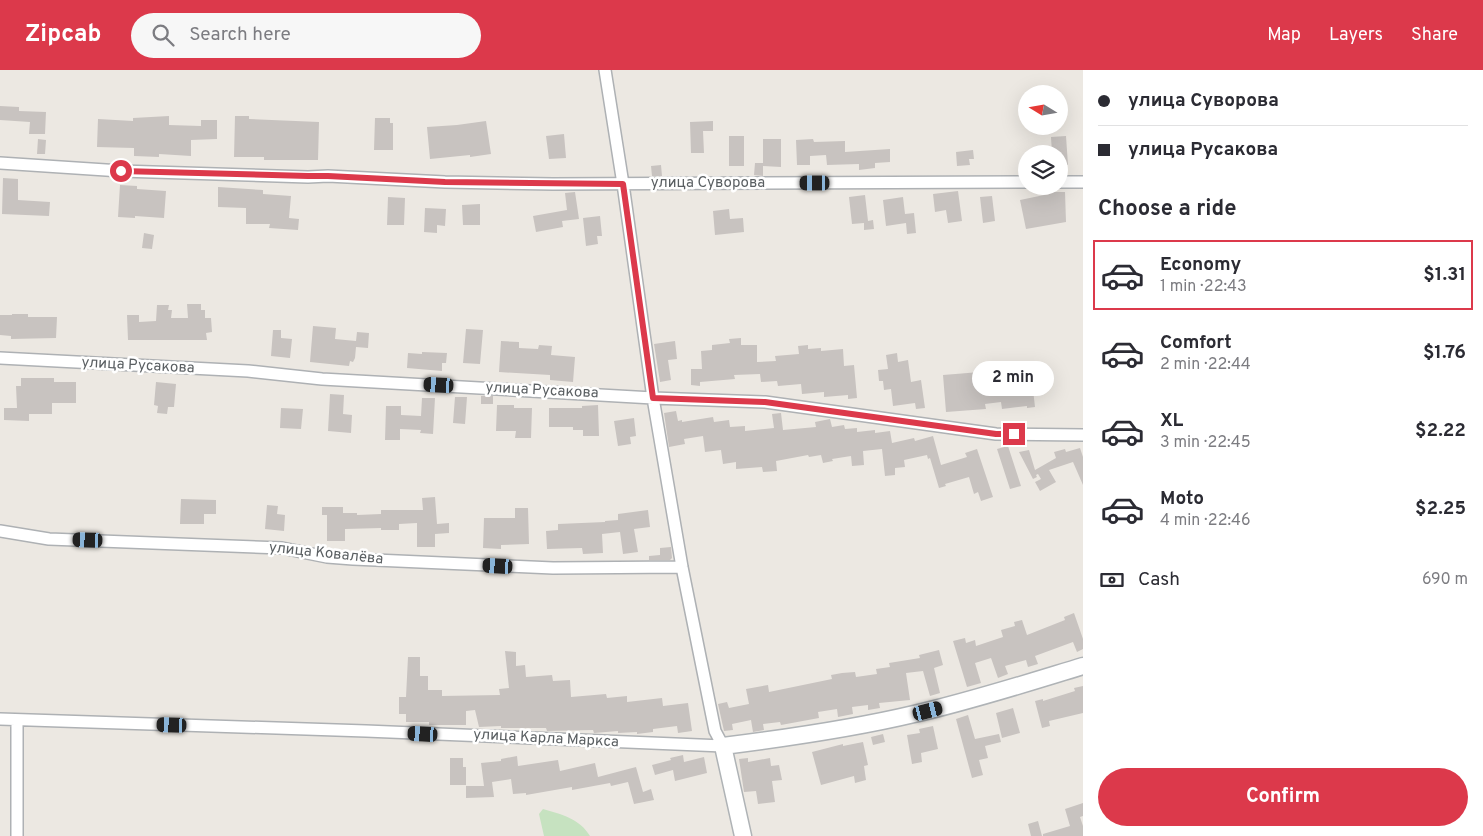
<!DOCTYPE html>
<meta charset="utf-8">
<style>
:root{--surface:#fff;--page:#f7f7f7;--text:#2b2b33;--muted:#7c7c81;--line:#e1e1e2;--accent:#dc394b}
body{margin:0;font-family:Overpass,sans-serif;background:var(--page);color:var(--text);height:100vh;display:flex;flex-direction:column;font-size:19px;white-space:nowrap}
*{box-sizing:border-box;margin:0}
p{font-size:16px;color:var(--muted)}
.icon{flex:none;width:28px;height:28px;fill:none;stroke:currentColor;stroke-width:2;stroke-linecap:round;stroke-linejoin:round}
.map{position:relative;flex:1;overflow:hidden}
.details{display:flex;flex-direction:column;background:var(--surface);width:400px}
.details>*{flex:none}
.top-card{display:grid;align-content:center;height:110px;padding:0 15px;background:var(--surface)}
.needle{width:32px;rotate:281deg}
.controls{position:absolute;left:1018px;top:15px;display:grid;gap:10px}
.controls a{display:grid;place-items:center;width:50px;height:50px;border-radius:50%;background:var(--surface);box-shadow:0 5px 20px #0002;font-size:25px}
.end{position:absolute;width:22px;height:22px;margin:-11px;border:6px solid #dc394b;background:#fff;box-shadow:0 0 0 2px #fff}
.from{border-radius:50%}
.bubble{position:absolute;height:35px;border-radius:18px;background:var(--surface);box-shadow:0 5px 20px #0002;font-size:16px;font-weight:700;line-height:35px;text-align:center}
.car{position:absolute;width:15px;height:30px;margin:-15px -8px;border-radius:6px;box-shadow:0 0 4px 1px #0007;background:linear-gradient(#222 24%,#8ab4d8 0 40%,#222 0 76%,#8ab4d8 0 86%,#222 0)}
.top-card b{display:flex;align-items:center;gap:18px;height:48px;font-size:19px}
.top-card b+b{border-top:1px solid var(--line)}
.top-card i{width:12px;height:12px;background:var(--text)}
ul{padding:0;list-style:none}
li{display:flex;align-items:center;gap:15px;height:70px;margin:0 10px 8px;padding:0 5px;border:2px solid transparent;border-radius:0px}
li div{flex:1}
li b{display:block;font-size:19px}
li em{font-style:normal;font-weight:700}
li.on{border-color:var(--accent)}
li>.icon{width:45px;height:45px;stroke-width:1.5}
h2{padding:0 15px;font-size:22px;line-height:60px}
.pay{display:flex;align-items:center;gap:12px;height:55px;padding:0 15px;font-size:19px}
.pay p{margin-inline-start:auto}
.cta{display:flex;gap:10px;margin-top:auto;padding:10px 15px}
.cta a{flex:1;height:58px;border-radius:30px;background:var(--accent);color:#fff;font-size:20px;font-weight:700;line-height:58px;text-align:center}
header{display:flex;align-items:center;gap:30px;box-sizing:border-box;height:70px;padding:0 25px;background:var(--accent);color:#fff}
header strong{font-size:24px}
nav{display:flex;gap:28px;margin-inline-start:auto;font-size:18px}
.search{width:350px;height:45px;background:var(--page);display:flex;align-items:center;gap:12px;box-sizing:border-box;padding:0 18px;border-radius:28px;color:var(--muted);font-size:19px}
main{display:flex;flex:1;min-height:0}
.map>svg:first-child{display:block}
.green{fill:#c6e2c0}
.building{fill:#c8c3c0}
.lines{fill:none;stroke-linecap:round;stroke-linejoin:round}
.street-casing{stroke:#aeb1b4;stroke-width:14}
.secondary-casing{stroke:#afb3b6;stroke-width:19}
.street{stroke:#fff;stroke-width:11}
.secondary{stroke:#fff;stroke-width:16}
.route{stroke:#dc394b;stroke-width:6}
.labels{text-anchor:middle;dominant-baseline:central;stroke-width:5;stroke-linejoin:round;paint-order:stroke}
.street-label{font-size:15px;fill:#5a5f62;stroke:#fff}
</style>
<header>
<strong>Zipcab</strong>
<div class="search"><svg class="icon" aria-label="search" viewBox="0 0 24 24"><circle cx="10" cy="10" r="6"/><path d="M15 15l6 6"/></svg>Search here</div>
<nav><a>Map</a><a>Layers</a><a>Share</a></nav>
</header>
<main>
<div class="map">
<svg width="1083" height="766" viewBox="0 0 1083 766">
<rect width="100%" height="100%" fill="#ece8e2"/>
<path class="green" d="M543,739C561,744 580,749 590,766H544L539,744Z"/>
<path class="building" d="M0,36L19,37V41L46,42L45,64H29L30,52L0,50Z
M169,46V55L201,56V50H217V69L191,70V86L159,84V87L134,86V78L97,77L98,49L133,51V48Z
M235,46H249V49L319,52L318,90H264V87H234Z
M375,48H390V53H393V80H374Z
M486,51L491,84L470,87V85L430,89L427,57L457,55Z
M713,51V61H703L704,83H691L690,52Z
M564,64L566,88L549,89L546,66Z
M729,66H744V96H729Z
M1066,66L1068,95H1059V84H1052L1051,67Z
M38,69L46,70L45,84H37Z
M763,69H781V97L763,96Z
M813,69L814,72L845,71V82L890,79V92L875,93V98L859,100V94L827,95L826,85L810,86V95H797L796,70Z
M973,80L974,89H969L970,95L957,96L956,82Z
M755,93H763V106L754,105Z
M661,95L662,106H652L651,96Z
M3,108L18,109V130L50,132L49,146L2,144Z
M120,115L137,116V119L166,121L164,148L135,146V148L118,147Z
M218,117L263,120V124L291,126L289,148L299,149L298,160L269,158L270,154H246V138L218,137Z
M958,121L962,151L948,153L946,140L935,142L933,124Z
M575,122L579,149L562,151L563,157L536,162L533,146L567,140L565,123Z
M1049,122H1065L1066,152L1026,159L1020,130L1049,124Z
M865,125L868,151L873,150L874,159L864,160V153L852,154L849,127Z
M992,126L995,151L983,153L980,127Z
M388,127L405,128L404,155H387Z
M903,127L905,144L914,143L916,163L907,164L906,153L886,156L883,130Z
M480,134V155H463L462,135Z
M425,138L446,139L445,156L437,155V163L424,162Z
M729,139L730,149L743,148L744,162L715,165L713,141Z
M600,146L602,166H597L598,174L586,176L583,148Z
M144,163L154,165L152,179L142,178Z
M187,234H201V240H205V248H211L212,262L206,263L207,270H128L127,245H139V252L156,251L157,235H169L168,240H172L171,248H188Z
M12,244H28V247H57L56,268L11,269V266L0,265V245H12Z
M313,256L336,258L335,269L356,271L357,262L369,263L368,278L356,277L355,288L353,292L350,291L349,296L310,292Z
M466,259L483,260L480,294L463,293Z
M273,260H281V268L292,269L290,288L271,286Z
M741,268V275H757V292L776,291L775,286L799,284L798,276L808,275V279L821,278V281L843,279L844,296L854,295L857,328L848,329V325L824,327V322L802,324L801,314L778,316L777,311L761,312L760,304L734,305L735,309L700,312V316L691,315V299H702L701,281L712,280V275L730,273L729,269Z
M501,271L519,272V278L538,279L539,275L552,276L551,285L575,287L573,312L550,310V305L499,302Z
M675,271L677,289L668,290L671,310L660,312L654,274Z
M422,282L447,283L446,293H442V301L407,298L408,283L422,284Z
M897,283L898,292L908,290L911,312L921,310L925,338L916,339L915,333L893,336L891,319L884,320L883,311H879L878,300L888,299L886,285Z
M980,302V308L998,306V313L1032,311L1035,337L1027,338V336L1002,339L1001,332L985,334L986,339L946,342L943,305Z
M21,308H54V312H76V333H52V344H29V351L4,350V338H17L16,316H21Z
M156,312L176,314L174,337H168L167,344L157,343L158,336L154,335Z
M330,324L344,325L343,344L352,345L351,363L328,361Z
M481,326H493V334H481Z
M455,327H467L465,354L453,353Z
M422,328H435L433,364L420,363L421,360L400,359V370H385L386,336H401V345L421,346Z
M497,335H514V338H532L531,368H515L516,361H496Z
M598,335L599,366H583V360H573V357H549V338H582V336Z
M281,338L303,339L301,359L280,358Z
M676,341L678,351L682,350V352L713,347L714,352L729,350L730,357L745,356V361L774,358L772,344L781,343L783,360L816,357L815,352L830,349L832,357L844,355L845,359L857,358V362L875,360V363L890,361L892,373L914,368L915,371L933,366L941,395L967,387L965,383L977,379L993,427L981,431L978,422L974,424L969,407L945,414L946,416L939,418L930,388L928,389L927,385L904,390L905,397L895,398V405L885,406L882,379L863,381L864,395L852,396L851,386L832,389L833,391L823,393L821,385L809,387L808,385L776,391L777,401L763,402L762,397L736,399V392L723,394L721,380L705,382L703,366L684,369L685,374L669,377L664,343Z
M634,348L636,366L630,367L631,374L618,376L614,351Z
M1008,376L1021,416L1010,419L997,379Z
M1080,378L1083,387V415L1073,392L1049,400L1056,412L1040,421L1035,412L1041,409L1038,404L1036,405L1037,407L1033,409L1019,382L1029,380L1035,400L1056,388L1054,382L1065,379L1066,382Z
M435,427L437,454L449,453V463L435,464V477H417V453L399,454V460H381V458L345,459V471H327V445H322V437H343V443H357V445L381,444V440H423L422,428Z
M181,429L216,430V444H204V454H180Z
M267,435L278,436L277,444L285,445L284,461L265,459Z
M515,438H528L529,474L501,475V479L483,478L484,448H515Z
M648,440L650,457L634,459L638,482L623,484L620,462L602,464L603,483L583,484L582,478L547,479L546,461L558,460V454L605,452V451L618,450V444Z
M671,477L672,488L670,490H649V486L660,485V478Z
M1074,543L1083,569V579L1077,582L1073,572L1035,586L1038,594L1028,597L1026,590L1005,596L1008,604L998,608L991,588L975,593L981,613L967,617L953,571L965,568L966,573L975,570L976,576L1003,567L1001,560L1015,556L1014,552L1022,550L1027,565L1065,550L1064,547Z
M939,580L943,595L934,598L940,623L930,626L923,601L906,603L910,630L879,633L880,638L868,640V635L852,637L853,644L838,647L837,639L818,642L819,648L781,655L780,652L763,654L764,660L753,662L751,650L732,654L733,660L724,661L718,634L727,632L729,638L749,634L746,619L768,615L769,622L832,609L831,605L842,603L855,602L856,607L877,604L876,599L890,597L889,593L920,588L919,585Z
M505,581L516,582V596L525,595L526,607L552,605L553,611L570,610L571,627L606,624L607,628L627,626V632L662,628L663,636L688,633L692,661L678,663L677,656L653,659V662L637,664V662L618,663V661L594,663L593,660L547,661L546,658H501V656L479,657L475,640L466,641V655H429V652H406V644H399V627H406L408,587H420V606H428V620H442V626L500,625L499,619L509,618Z
M1083,616V643L1049,651L1050,656L1042,658L1035,631L1043,629V631L1075,621L1074,618Z
M1013,638L1020,663L1002,668L996,643Z
M968,645L975,669L999,664L1001,672L985,676L988,688L979,690L983,705L972,708L956,649Z
M933,656L938,679L921,683L922,692L912,694L907,665L920,663L919,659Z
M883,664L885,672L873,675L871,667Z
M863,672L868,695L864,696L866,710L855,713L854,706L821,715L812,682L843,674V676Z
M683,685L684,692L704,687L707,703L675,711L673,700L655,705L652,695L671,690L670,688Z
M517,686L518,696L558,690L560,701L595,693L598,707L636,697L643,722L651,719L654,730L634,734L628,712L611,716L610,713L572,720V717L526,725V723L513,724L511,709L492,712L494,727L466,728V716H484L481,693L501,691V689Z
M450,688H463V697H466V715H450Z
M748,688V692L770,688L771,696L779,695L782,710L772,711L775,732L758,734L756,721L744,722L739,689Z
M1083,733V746L1080,747L1083,756V766H1043V764L1070,756L1065,739Z
M1038,751L1042,766H1031L1028,754Z"/>
<g class="lines">
<g class="street-casing">
<path id="street" d="M0,93L121,101L308,107L328,106L445,112L553,114L1026,112
M1059,112H1083
M0,288L248,301L322,309L653,328L765,332L996,364L1083,365
M0,461L49,469L282,478L327,487L353,489L553,498L682,497
M0,649L366,661L723,676L715,661L682,497L653,328L623,114L605,0
M17,766V650"/>
</g>
<g class="secondary-casing">
<path id="secondary" d="M743,766L723,676C787,668 851,659 914,644C971,631 1027,613 1083,596"/>
</g>
<use href="#street" class="street"/>
<use href="#secondary" class="secondary"/>
</g>
<g class="lines">
<path class="route" d="M121,101L308,106H328L445,112L623,114L653,328L765,332L996,364H1014"/>
</g>
<g class="labels">
<g class="street-label">
<text x="708" y="113">улица Суворова</text>
<text transform="translate(138 296) rotate(3)">улица Русакова</text>
<text transform="translate(542 321) rotate(3)">улица Русакова</text>
<text transform="translate(326 484) rotate(6)">улица Ковалёва</text>
<text transform="translate(546 669) rotate(3)">улица Карла Маркса</text>
</g>
</g>
</svg>
<div class="controls">
<a><svg class="needle" viewBox="-14 -14 28 28"><path d="M0-13l5 13h-10z" fill="#e53935"/><path d="M0 13l5-13h-10z" fill="#7c7c81"/></svg></a>
<a><svg class="icon" aria-label="layers" viewBox="0 0 24 24"><path d="M12 4l9 5-9 5-9-5zM3 14l9 5 9-5"/></svg></a>
</div>
<i class="end from" style="left:121px;top:101px"></i>
<i class="end" style="left:1014px;top:364px"></i>
<div class="bubble" style="left:972px;top:291px;width:82px">2 min</div>
<i class="car" style="left:815px;top:113px;rotate:270deg"></i>
<i class="car" style="left:439px;top:315px;rotate:273deg"></i>
<i class="car" style="left:88px;top:470px;rotate:272deg"></i>
<i class="car" style="left:498px;top:496px;rotate:273deg"></i>
<i class="car" style="left:928px;top:641px;rotate:76deg"></i>
<i class="car" style="left:172px;top:655px;rotate:272deg"></i>
<i class="car" style="left:423px;top:664px;rotate:273deg"></i>
</div>
<section class="details">
<div class="top-card">
<b><i class="from"></i>улица Суворова</b>
<b><i></i>улица Русакова</b>
</div>
<h2>Choose a ride</h2>
<ul>
<li class="on"><svg class="icon" aria-label="car" viewBox="0 0 24 24"><path d="M5 17H2v-5l4-1 3-4h7l3 4 3 1v5h-3M9 17h6M6 11h13"/><circle cx="7" cy="17" r="2"/><circle cx="17" cy="17" r="2"/></svg><div><b>Economy</b><p>1 min · 22:43</p></div><em>$1.31</em></li>
<li><svg class="icon" aria-label="car" viewBox="0 0 24 24"><path d="M5 17H2v-5l4-1 3-4h7l3 4 3 1v5h-3M9 17h6M6 11h13"/><circle cx="7" cy="17" r="2"/><circle cx="17" cy="17" r="2"/></svg><div><b>Comfort</b><p>2 min · 22:44</p></div><em>$1.76</em></li>
<li><svg class="icon" aria-label="car" viewBox="0 0 24 24"><path d="M5 17H2v-5l4-1 3-4h7l3 4 3 1v5h-3M9 17h6M6 11h13"/><circle cx="7" cy="17" r="2"/><circle cx="17" cy="17" r="2"/></svg><div><b>XL</b><p>3 min · 22:45</p></div><em>$2.22</em></li>
<li><svg class="icon" aria-label="car" viewBox="0 0 24 24"><path d="M5 17H2v-5l4-1 3-4h7l3 4 3 1v5h-3M9 17h6M6 11h13"/><circle cx="7" cy="17" r="2"/><circle cx="17" cy="17" r="2"/></svg><div><b>Moto</b><p>4 min · 22:46</p></div><em>$2.25</em></li>
</ul>
<div class="pay"><svg class="icon" aria-label="cash" viewBox="0 0 24 24"><path d="M3 7h18v10H3z"/><circle cx="12" cy="12" r="2"/></svg>Cash<p>690 m</p></div>
<div class="cta"><a>Confirm</a></div>
</section>
</main>
